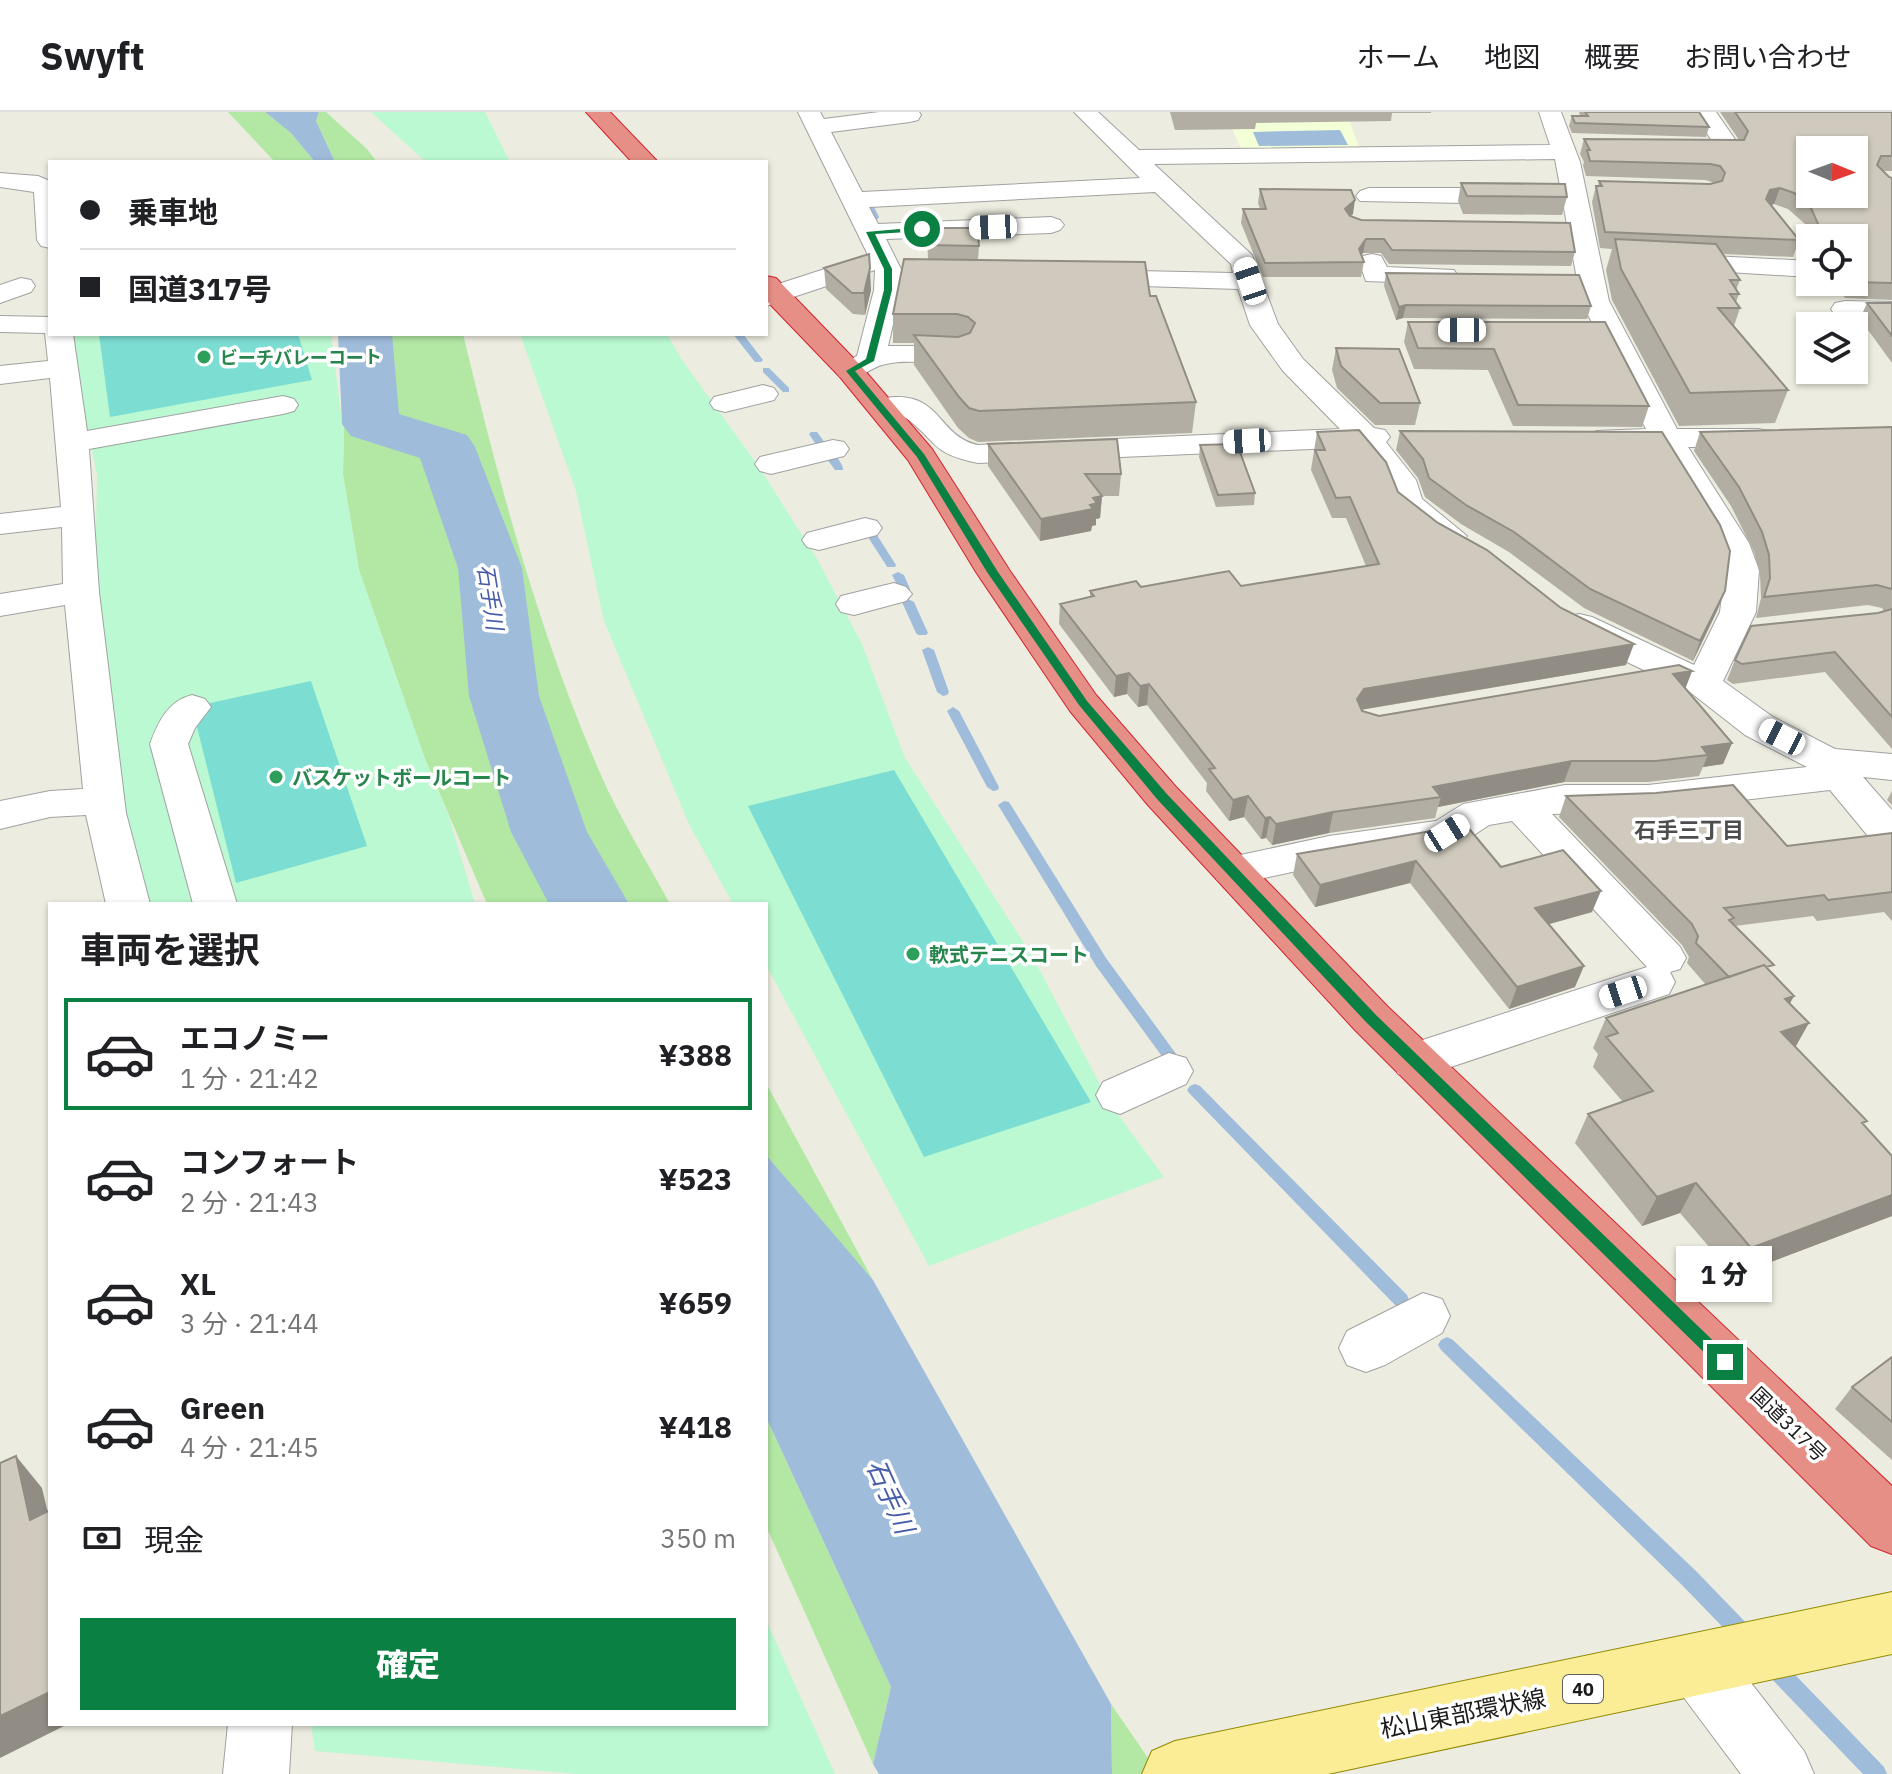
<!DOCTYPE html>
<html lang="ja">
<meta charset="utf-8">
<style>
:root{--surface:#fff;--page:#f6f6f6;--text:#202124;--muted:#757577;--line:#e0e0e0;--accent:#0b8043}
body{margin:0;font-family:"IBM Plex Sans","Noto Sans JP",sans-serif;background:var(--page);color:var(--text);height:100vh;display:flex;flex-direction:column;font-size:30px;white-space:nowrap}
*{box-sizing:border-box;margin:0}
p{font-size:26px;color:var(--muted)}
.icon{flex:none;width:44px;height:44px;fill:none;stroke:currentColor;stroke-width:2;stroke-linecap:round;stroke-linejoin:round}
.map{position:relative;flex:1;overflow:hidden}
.panel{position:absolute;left:48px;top:790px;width:720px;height:824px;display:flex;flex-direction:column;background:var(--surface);border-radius:0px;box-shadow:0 2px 6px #0004}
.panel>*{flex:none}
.hud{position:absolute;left:48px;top:48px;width:720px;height:176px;border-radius:0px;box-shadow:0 2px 6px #0004;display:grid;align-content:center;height:176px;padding:0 32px;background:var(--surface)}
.needle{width:52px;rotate:91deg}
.fabs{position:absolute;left:1796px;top:24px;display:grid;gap:16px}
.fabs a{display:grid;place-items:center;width:72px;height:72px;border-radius:0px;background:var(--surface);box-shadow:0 2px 6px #0004;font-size:40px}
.end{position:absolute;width:36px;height:36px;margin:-18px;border:10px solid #0b8043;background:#fff;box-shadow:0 0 0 4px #fff}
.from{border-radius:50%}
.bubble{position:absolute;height:56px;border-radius:0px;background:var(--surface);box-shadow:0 2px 6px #0004;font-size:26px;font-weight:800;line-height:56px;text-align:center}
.car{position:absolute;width:24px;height:48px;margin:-24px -12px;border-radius:10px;box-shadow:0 0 6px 2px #0007;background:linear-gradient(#fff 24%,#345 0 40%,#fff 0 76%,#345 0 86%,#fff 0)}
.hud b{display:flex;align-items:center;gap:28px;height:76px;font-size:30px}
.hud b+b{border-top:2px solid var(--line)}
.hud i{width:20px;height:20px;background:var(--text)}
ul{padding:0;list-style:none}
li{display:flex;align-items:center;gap:24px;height:112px;margin:0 16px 12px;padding:0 16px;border:4px solid transparent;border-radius:0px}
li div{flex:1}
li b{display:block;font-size:30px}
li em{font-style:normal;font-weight:800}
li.current{border-color:var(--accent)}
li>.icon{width:72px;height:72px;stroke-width:1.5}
h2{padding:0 32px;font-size:36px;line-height:96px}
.pay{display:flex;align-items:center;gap:20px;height:88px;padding:0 32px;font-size:30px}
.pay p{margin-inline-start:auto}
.button{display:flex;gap:16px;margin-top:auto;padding:16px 32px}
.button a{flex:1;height:92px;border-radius:0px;background:var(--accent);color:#fff;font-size:32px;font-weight:800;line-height:92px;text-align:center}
header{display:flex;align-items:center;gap:48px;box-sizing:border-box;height:112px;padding:0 40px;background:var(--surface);border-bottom:2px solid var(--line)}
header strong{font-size:38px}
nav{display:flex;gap:44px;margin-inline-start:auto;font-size:28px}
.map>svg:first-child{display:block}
.education{fill:#f3ffd6}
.grass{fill:#b2e8a4}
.park{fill:#baf9d1}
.pitch{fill:#7cddd3}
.water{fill:#9fbcdb}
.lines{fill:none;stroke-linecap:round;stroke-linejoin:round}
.stream{fill:#9fbcdb;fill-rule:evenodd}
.river{fill:#9fbcdb;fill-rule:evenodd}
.street-casing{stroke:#a1a1a1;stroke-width:2}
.primary-casing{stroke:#918a00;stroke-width:2}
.highway-casing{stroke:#d4232e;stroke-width:2}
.street{fill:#fff;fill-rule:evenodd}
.primary{fill:#fbec96;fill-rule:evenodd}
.highway{fill:#e58f86;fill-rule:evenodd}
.wall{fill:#b2aea3}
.shaded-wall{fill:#918d84}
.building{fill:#cfcabd;stroke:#918d84;stroke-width:2;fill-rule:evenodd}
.route{fill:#0b8043}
.leisure-dot{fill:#2e9e5b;stroke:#fff;stroke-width:3}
.labels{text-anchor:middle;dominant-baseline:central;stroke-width:7;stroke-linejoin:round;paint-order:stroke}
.far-leisure-label{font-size:18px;font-weight:bold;fill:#27864d;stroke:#fff;text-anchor:start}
.shield{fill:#fff;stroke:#5f5f5f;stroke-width:2}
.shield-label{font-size:18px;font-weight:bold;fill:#1a1a1a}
.leisure-label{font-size:20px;font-weight:bold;fill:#27864d;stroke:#fff;text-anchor:start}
.street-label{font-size:20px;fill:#1a1a1a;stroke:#fff}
.water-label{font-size:22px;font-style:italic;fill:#485da9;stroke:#fff}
.neighbourhood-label{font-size:22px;font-weight:bold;fill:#4d4d4d;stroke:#fff}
.near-street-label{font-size:24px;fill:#1a1a1a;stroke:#fff}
.near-water-label{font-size:26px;font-style:italic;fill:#485da9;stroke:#fff}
</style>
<header>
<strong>Swyft</strong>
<nav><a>ホーム</a><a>地図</a><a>概要</a><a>お問い合わせ</a></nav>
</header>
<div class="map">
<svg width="1892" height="1662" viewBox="0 0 1892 1662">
<rect width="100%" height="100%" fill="#ecece0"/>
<path class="education" d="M1224,0H1346L1360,37L1242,38Z"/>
<path class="grass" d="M228,0H265L291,21L315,50H275Z
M319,0H326L367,37L377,50H335L316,9Z
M345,222H463C499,371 539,523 601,663C620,707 647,749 670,792H487L425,647L359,458L343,363Z
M766,971L873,1168L769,1050L766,1043Z
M766,1305L891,1575L873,1652L766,1414Z
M1111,1592L1159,1662H1112Z"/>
<path class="park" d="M371,0H485L510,50H426Z
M69,222H331L344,326L343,363L359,458L425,647L448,702L475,792H146L120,698L95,484L97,363Z
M520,222H667L682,248L759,355L817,447L862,532L905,646L1031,842L1111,993L1164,1065L929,1154L766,853V792H733L689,712L604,509L576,379Z
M766,1508L835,1662H578L315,1639L311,1612H766Z"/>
<path class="pitch" d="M99,222H298L312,268L110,305Z
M311,569L367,734L236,771L192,595Z
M894,658L1091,990L924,1045L748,694Z"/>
<path class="water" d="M265,0H319L316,9L335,50H315L291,21Z
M1340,18L1348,33L1259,34L1253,20Z
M766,1043L873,1168L1111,1592L1112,1662H879L873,1652L891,1575L766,1305Z"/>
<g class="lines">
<path class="stream" d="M865,89H871L879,105L878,107H872Z
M733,222H743L763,248L761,250H755Z
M763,256H769L789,276V280H783L763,260Z
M811,320H817L828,335L827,337H819L809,322Z
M828,338C834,340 844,353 843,358H835L824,343L823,341Z
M871,419L875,420L896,453L895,455H887L886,453L866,422Z
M898,460L904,463L910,477L908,479H900L892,463Z
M908,487L914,490L928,521L926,523H918L916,521L902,490Z
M928,535L934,538L949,580L947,583L943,584L937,580L922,538Z
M953,595L959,599L999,675L998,678L993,679L987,675L947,599Z
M1004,689L1009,690L1106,846L1182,950L1184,954L1182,958H1172L1096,854L998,693Z
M1195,972L1200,974L1407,1183L1409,1188L1407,1193L1401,1195L1395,1193L1190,982L1187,978L1190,974Z
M1447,1225L1453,1228L1696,1459L1754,1519L1757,1526L1754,1533L1747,1536L1740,1533L1682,1473L1441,1238L1438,1233L1441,1228Z
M1772,1543L1779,1546L1884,1655L1887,1662H1863L1765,1560L1762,1553L1765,1546Z"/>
<path class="river" d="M338,222H392L399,302L467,323L475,335L522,456L539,584L587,720L629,792H549L511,720L469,584L458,456L420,346L351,324L342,312Z"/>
<g class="street-casing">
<path id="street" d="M798,0H820L824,7L879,0H919L921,3L918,8L910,10L831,20L862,80L1140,66L1074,0H1098L1139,38L1550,33L1539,0H1561L1580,50L1609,189L1677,317H1758L1769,319L1774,326L1769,333L1758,335H1688L1749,431L1759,458L1756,500L1723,569L1773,605L1835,637L1892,642V668L1863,665L1892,698V739L1877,735L1830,678L1648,699L1552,702L1680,835L1686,846L1680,857L1670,860L1675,870L1669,882L1415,967L1398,962L1392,949L1398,936L1647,855L1512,709L1489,713L1462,731L1447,735L1381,747L1329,752L1232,773L1217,768L1211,758L1217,748L1329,724L1436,709L1463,692L1565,673H1648L1807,655L1745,623L1690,580L1566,521L1561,513L1566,505L1579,502L1592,505L1694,553L1720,500L1725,458L1715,431L1657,335L1596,333L1591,326L1596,319L1646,317L1581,189L1555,47L1154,52L1252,143L1278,212L1303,247L1374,316L1385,318L1390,325L1386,330L1416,368L1422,387L1467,424L1462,431L1450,434L1438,431L1395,398L1384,369L1358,335L978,351C928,341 938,328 903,304L870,301L866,295L870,289C943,270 933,323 978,333L1340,317L1283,259L1250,213L1238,177L1078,172L1074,166L1078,160L1088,158L1233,161L1231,152L1155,80L869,95L878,112L1051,105L1060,108L1064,113L1060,118L1051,121L886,127L901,157L970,159L974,165L970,171L902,173L888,234H957L967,237L972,243L967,249L957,252C935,252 908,247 886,252C869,255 860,270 840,265L835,259L840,253L857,244L874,178L875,158L766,194V176L868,143Z
M1693,0H1716L1741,36L1737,41L1671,40L1667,35L1671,30L1712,29Z
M0,61L38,64L50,69V136L41,134L37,128L34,80L0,75Z
M1369,76H1519L1528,79L1532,84L1528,89L1519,92L1360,89L1356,84L1360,79Z
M1372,142L1381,144L1387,155L1454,158L1458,164L1454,170L1444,172L1366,169L1359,150L1363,144Z
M1673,142L1810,149V165L1664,156L1660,150L1664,144Z
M21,166L31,168L35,174L31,180L0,191V173Z
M1845,189L1892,190V206L1835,203L1831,197L1835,191Z
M0,204L50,205V222H73L87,319L283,284L294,287L298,293L294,299L283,302L89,337L99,480L126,701L150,792H106L86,703L50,705L0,717V689L50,679L83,677L65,493L0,504V482L63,472L62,415L0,422V402L61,395L50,266L0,272V254L48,249L45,221L0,220Z
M763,273L774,276L778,282L774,288L725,300L714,297L710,291L714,285Z
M833,328L844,330L849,337L844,344L771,362L760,359L755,352L760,345Z
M865,406L877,409L882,416L877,423L819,438L807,435L802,428L807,421Z
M894,471L906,475L912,482L906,489L854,503L841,500L836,492L841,484Z
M192,583L205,587L211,595L195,616L188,632L237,792H193L150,632C158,610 168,589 192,583Z
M1169,941L1186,946L1193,959L1186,972L1120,1002L1103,996L1096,983L1103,970Z
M1423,1181L1442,1187L1450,1204L1442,1221L1385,1253L1366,1260L1347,1253L1339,1236L1347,1219Z
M1698,1522L1720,1531L1804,1639L1814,1662H1741L1676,1575L1667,1553L1676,1531Z
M228,1612H292L289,1662H223Z"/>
</g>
<g class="primary-casing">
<path id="primary" d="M1892,1480V1542L1328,1662H1142L1152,1639L1175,1629Z"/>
</g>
<g class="highway-casing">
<path id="highway" d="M586,0H610L658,50H632Z
M766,164L776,166L860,253L932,337L1010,459L1096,583L1176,675L1387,894L1892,1374V1442L1871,1434L1355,918L1148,693L1070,599L976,460L908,348L840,265L766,188Z"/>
</g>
<use href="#street" class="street"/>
<use href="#primary" class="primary"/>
<use href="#highway" class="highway"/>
</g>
<path class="wall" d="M1170,0H1431V1H1392L1391,9L1256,11L1255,17L1175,18Z
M1579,0H1699L1709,15L1706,25L1572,21L1569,14L1572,4H1580Z
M1720,0H1892V59H1882L1889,65L1892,66V188L1845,186L1833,170H1854V126H1811L1805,112L1788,97L1774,92L1771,93L1799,128L1793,145L1723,142L1740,168L1736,178L1739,182L1736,190L1740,196L1734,214L1788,278L1775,311L1679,314L1612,188L1606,158L1612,137L1600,136L1592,90L1596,74H1598L1599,69L1710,72L1715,71L1705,68L1586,64L1583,53L1584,50L1580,42L1584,27L1739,28Z
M1461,71L1567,85L1562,103L1463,102L1458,89Z
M1260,77L1353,102L1350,104L1361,108L1575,140L1571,154L1389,152L1381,141H1363L1361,144L1364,150L1361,165H1263L1241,111L1243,97H1260L1258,91Z
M927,116L979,134L978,148L1150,184L1196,290L1192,321L978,330L969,326L958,316L914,253V231H893V202L928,148Z
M824,156L871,178L865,203L853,202L826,177Z
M1386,161L1591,194L1587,207L1403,206L1396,208L1384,174Z
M1867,191H1892V251L1860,207Z
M1408,210H1605L1649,294L1642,315L1513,314L1488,258L1414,257L1404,230Z
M1336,236L1420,291L1415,313H1375L1337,276L1332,258Z
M1892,315V637L1825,560L1733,572L1727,568L1735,548L1884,499L1882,496L1868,493L1756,506L1761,486L1760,463L1754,440L1731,394L1694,339L1700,320Z
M1400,319L1725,479L1717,499L1693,549L1584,496L1509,440L1461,412L1425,385L1418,366L1396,338Z
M1317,320L1626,553L1361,598L1362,599L1379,604L1692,559L1685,577L1732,631L1723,652L1703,655L1699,664L1648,670H1564L1438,695L1435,706L1329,721L1272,733L1266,726L1261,727L1244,705L1229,709L1206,679L1207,671L1147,593L1138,595L1127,582L1114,585L1059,512L1060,492L1090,485V479L1141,475L1241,474L1366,454L1346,406H1332L1311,358Z
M988,332L1121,362L1119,384H1102L1100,406L1096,407V413L1092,414L1091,419L1040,429L988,354Z
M1200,333L1255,381L1254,393L1216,395L1199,345Z
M1892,679V693L1887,688Z
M1566,684L1787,734L1892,721V809L1884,800L1817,809L1813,804L1735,814L1770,859L1790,892L1795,935L1864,1014L1892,1044V1104L1734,1164L1680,1101L1642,1114L1575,1031L1588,1002L1623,990L1593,955L1598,942L1593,936L1606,906L1706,873L1687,851L1689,845L1682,833L1559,705Z
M1297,742L1501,755L1592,800L1549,812L1575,875L1509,897L1410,771L1315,795L1293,763Z
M1892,1245V1348L1835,1297L1852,1275Z"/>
<path class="shaded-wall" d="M1780,76L1774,92L1765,94L1761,103L1770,78Z
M1355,88L1353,102L1343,111L1345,97Z
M1366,127L1363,141L1356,151L1359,137Z
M870,156L871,178L865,203L864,181Z
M1406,193L1403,206L1396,208L1399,195Z
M1102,384L1100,406L1096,407V413L1092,414L1091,419L1040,429L1041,407L1093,386Z
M1725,479L1717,499L1693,549L1700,529Z
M1634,532L1626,553L1359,598L1357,587L1364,577Z
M1692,559L1684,580L1673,562Z
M1129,561L1127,582L1114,585L1116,564Z
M1149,572L1147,593L1138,595L1140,574Z
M1732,631L1723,652L1703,655L1708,643L1702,635Z
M1572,649L1564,670L1438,695L1441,685L1433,675Z
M1248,684L1244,705L1229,709L1233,688Z
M1333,700L1329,721L1272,733L1276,712Z
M1270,705L1266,726L1261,727L1265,706Z
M1416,749L1410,771L1315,795L1320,773Z
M1601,779L1592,800L1528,818L1535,796Z
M1584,854L1575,875L1509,897L1517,875Z
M1794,884L1778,914L1785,887Z
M1809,911L1792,941L1781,920Z
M1696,1071L1680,1101L1642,1114L1657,1085Z
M1892,1083V1104L1734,1164L1751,1136Z
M16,1344L42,1376L50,1410L30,1408Z
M50,1580V1612H68L0,1646V1604Z"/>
<path class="building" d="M1585,0H1699L1709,15L1575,11L1572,4H1588Z
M1735,0H1892V44H1881L1877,53L1889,65L1892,66V171L1854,170V126H1821L1819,114L1811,96L1794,81L1780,76L1770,78L1766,87L1799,128L1605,120L1596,74H1602L1599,69L1710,72L1722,69L1725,61L1720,54L1710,52L1590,49L1587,38H1590L1584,27L1744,28L1748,19ZM1810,38H1854V82H1810Z
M1461,71L1565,72L1567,85L1467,84Z
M1260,77L1351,78L1355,88L1345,97L1350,104L1361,108L1570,111L1575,140L1392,138L1384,127H1366L1359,137L1364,150L1265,151L1243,97H1266Z
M927,116H977L979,134L928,133Z
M1615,127L1716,132L1740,168H1730L1739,182H1730L1740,196H1718L1788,278L1690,281L1621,157Z
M869,142L870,156L864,181H852L824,156Z
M904,147L1145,150L1150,184H1156L1196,290L979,299L969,296L959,285L914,223L958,225L970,221L975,211L968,205L957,202H893Z
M1386,161L1579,163L1591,194L1406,193L1399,195Z
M1867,191H1892V224Z
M1408,210H1605L1649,294L1518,293L1494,237L1418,236Z
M1336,236L1399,237L1420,291H1380L1341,254Z
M1892,315V477L1877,473L1764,485L1770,466L1769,443L1762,420L1739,375L1700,320Z
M1359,318L1386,350L1398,380L1438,411L1487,438L1561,496L1634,532L1364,577L1357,587L1362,599L1379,604L1679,553L1692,559L1673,562L1732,631L1702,635L1708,643L1656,649H1572L1433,675L1441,685L1333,700L1276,712L1270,705L1265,706L1248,684L1233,688L1209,657L1215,656L1149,572L1140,574L1129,561L1116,564L1060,492L1094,484L1090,479L1136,469L1141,475L1229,459L1241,474L1379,452L1350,385L1336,386L1315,338H1325L1317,320Z
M1400,319L1662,320L1720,413L1730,439L1725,479L1700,529L1590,477L1514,420L1466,393L1429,366L1423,347Z
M1117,327L1121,362H1085L1102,384L1093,386L1097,391L1090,393L1093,397L1041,407L988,332Z
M1237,332L1255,381L1218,383L1200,333Z
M1892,497V605L1835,540L1742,552L1735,548L1751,514L1878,501Z
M1733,673L1787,734L1892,721V780L1828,788L1824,783L1724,796L1734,806L1729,808L1774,853L1766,855L1764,853L1729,865L1696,831L1698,824L1692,812L1566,684L1656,681Z
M1466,713L1501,755L1563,738L1601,779L1535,796L1584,854L1517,875L1416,749L1320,773L1297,742Z
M1764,853L1794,884L1785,887L1809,911L1781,920L1867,1009L1862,1011L1892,1044V1083L1751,1136L1696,1071L1657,1085L1588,1002L1653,979L1606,925L1618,921L1606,906Z
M1892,1245V1310L1852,1275Z
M16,1344L30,1408L50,1398V1580L0,1604V1351Z"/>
<path class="route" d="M922,115L924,119L875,122L892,157V178L874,249L855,259L924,342L998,460L1087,589L1166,681L1376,903L1730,1245V1255H1719L1366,910L1157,687L1079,593L987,460L917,345L846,259L866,247L884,178V157L866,120Z"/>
<g class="leisure-dot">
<circle cx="204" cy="245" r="8"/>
<circle cx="276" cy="665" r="8"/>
<circle cx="913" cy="842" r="8"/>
</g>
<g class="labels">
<g class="far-leisure-label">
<text x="220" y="245">ビーチバレーコート</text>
</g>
<rect class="shield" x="1563" y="1563" width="40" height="28" rx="6"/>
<g class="shield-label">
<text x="1583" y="1577">40</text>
</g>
<g class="leisure-label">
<text x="292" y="665">バスケットボールコート</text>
<text x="929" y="842">軟式テニスコート</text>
</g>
<g class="street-label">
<text transform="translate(1789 1312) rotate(44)">国道317号</text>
</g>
<g class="water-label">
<text transform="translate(491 485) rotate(81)">石手川</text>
</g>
<g class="neighbourhood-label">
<text x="1689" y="717">石手三丁目</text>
</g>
<g class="near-street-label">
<text transform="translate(1463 1601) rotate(-11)">松山東部環状線</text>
</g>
<g class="near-water-label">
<text transform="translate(891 1384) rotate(66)">石手川</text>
</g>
</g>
</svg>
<div class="fabs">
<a><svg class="needle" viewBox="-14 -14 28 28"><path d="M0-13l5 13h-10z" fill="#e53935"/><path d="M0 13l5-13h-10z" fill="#757577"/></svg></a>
<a><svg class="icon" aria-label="locate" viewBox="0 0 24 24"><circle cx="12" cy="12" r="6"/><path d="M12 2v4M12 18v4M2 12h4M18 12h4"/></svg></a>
<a><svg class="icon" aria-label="layers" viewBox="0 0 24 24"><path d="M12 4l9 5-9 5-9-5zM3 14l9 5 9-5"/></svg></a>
</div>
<i class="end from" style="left:922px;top:117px"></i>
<i class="end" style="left:1725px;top:1250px"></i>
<div class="bubble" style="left:1676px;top:1134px;width:96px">1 分</div>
<i class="car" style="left:993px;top:115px;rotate:268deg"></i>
<i class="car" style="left:1250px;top:169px;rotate:341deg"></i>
<i class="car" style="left:1462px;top:218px;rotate:270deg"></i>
<i class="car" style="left:1247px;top:329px;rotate:267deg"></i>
<i class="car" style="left:1782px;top:625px;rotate:297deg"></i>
<i class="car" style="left:1447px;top:721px;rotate:58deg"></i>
<i class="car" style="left:1623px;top:880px;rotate:252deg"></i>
<div class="hud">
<b><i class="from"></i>乗車地</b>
<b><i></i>国道317号</b>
</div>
<section class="panel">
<h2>車両を選択</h2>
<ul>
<li class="current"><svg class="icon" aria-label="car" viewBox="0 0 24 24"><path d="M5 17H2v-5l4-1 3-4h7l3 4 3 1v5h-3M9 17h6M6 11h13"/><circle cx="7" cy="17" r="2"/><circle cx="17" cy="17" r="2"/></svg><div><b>エコノミー</b><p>1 分 · 21:42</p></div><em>¥388</em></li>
<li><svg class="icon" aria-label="car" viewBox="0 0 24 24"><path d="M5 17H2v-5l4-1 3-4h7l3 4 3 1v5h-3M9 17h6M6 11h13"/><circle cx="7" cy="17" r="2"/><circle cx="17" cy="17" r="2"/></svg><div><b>コンフォート</b><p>2 分 · 21:43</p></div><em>¥523</em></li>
<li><svg class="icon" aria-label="car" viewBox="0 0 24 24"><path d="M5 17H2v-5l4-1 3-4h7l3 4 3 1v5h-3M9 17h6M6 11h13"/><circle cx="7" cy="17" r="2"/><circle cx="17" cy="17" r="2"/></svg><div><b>XL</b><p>3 分 · 21:44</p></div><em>¥659</em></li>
<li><svg class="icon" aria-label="car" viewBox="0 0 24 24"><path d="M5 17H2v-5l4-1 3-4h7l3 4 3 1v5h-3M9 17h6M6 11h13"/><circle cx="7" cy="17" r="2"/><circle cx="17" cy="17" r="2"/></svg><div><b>Green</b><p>4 分 · 21:45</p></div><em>¥418</em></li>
</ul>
<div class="pay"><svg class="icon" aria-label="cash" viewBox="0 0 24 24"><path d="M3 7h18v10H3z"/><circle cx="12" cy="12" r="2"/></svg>現金<p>350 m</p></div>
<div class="button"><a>確定</a></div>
</section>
</div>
